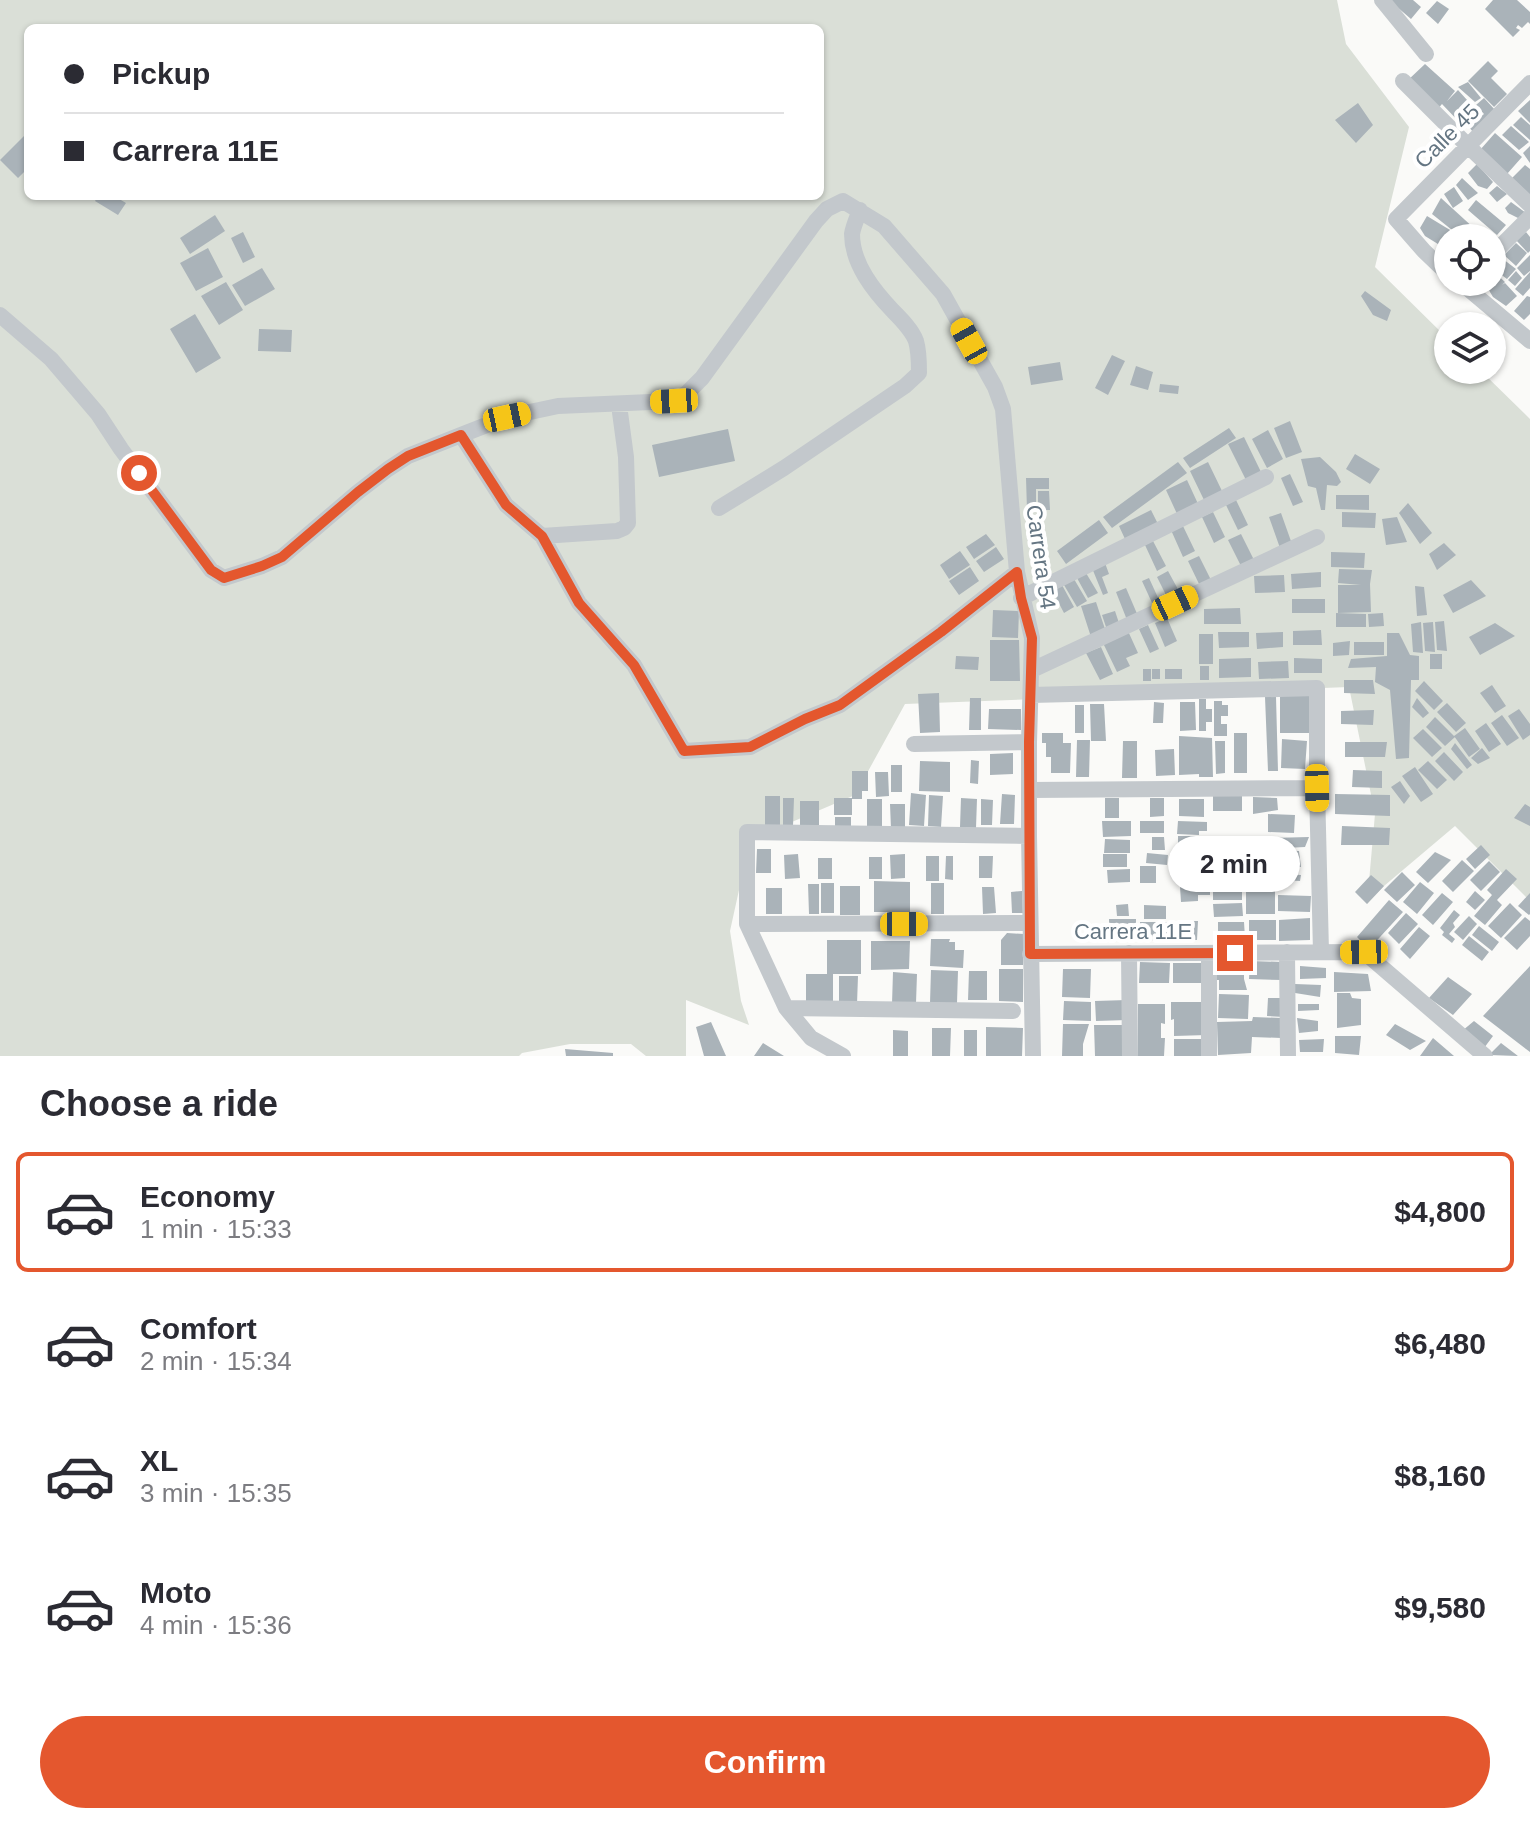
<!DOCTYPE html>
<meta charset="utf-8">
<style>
:root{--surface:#fff;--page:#f2f2f3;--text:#2b2b33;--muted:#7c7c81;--line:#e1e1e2;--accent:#e4572e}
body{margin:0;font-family:Arial,sans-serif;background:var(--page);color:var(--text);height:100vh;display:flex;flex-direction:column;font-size:30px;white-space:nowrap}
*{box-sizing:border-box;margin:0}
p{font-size:26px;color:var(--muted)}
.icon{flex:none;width:44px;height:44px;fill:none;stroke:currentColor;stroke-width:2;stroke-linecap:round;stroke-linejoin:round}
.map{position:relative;height:1056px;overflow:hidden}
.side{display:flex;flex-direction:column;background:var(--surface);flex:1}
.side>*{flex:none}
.guide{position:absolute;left:24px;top:24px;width:800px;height:176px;border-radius:12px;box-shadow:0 2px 6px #0004;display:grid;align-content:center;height:176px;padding:0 40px;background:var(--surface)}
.tools{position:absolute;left:1434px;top:224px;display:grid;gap:16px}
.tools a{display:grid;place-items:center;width:72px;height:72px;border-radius:50%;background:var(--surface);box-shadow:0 2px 6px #0004;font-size:40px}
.end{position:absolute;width:36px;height:36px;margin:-18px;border:10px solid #e4572e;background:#fff;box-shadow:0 0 0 4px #fff}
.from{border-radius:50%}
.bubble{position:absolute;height:56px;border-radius:28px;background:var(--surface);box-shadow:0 2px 6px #0004;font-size:26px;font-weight:700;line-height:56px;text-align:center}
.car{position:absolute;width:24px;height:48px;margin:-24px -12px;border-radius:10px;box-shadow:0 0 6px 2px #0007;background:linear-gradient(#f5c518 24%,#345 0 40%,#f5c518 0 76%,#345 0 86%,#f5c518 0)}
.guide b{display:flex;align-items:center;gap:28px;height:76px;font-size:30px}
.guide b+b{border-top:2px solid var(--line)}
.guide i{width:20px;height:20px;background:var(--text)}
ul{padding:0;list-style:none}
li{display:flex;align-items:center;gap:24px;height:120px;margin:0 16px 12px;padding:0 24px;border:4px solid transparent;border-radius:12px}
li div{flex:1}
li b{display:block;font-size:30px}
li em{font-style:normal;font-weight:700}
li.selected{border-color:var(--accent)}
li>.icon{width:72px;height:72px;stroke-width:1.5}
h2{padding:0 40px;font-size:36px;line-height:96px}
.action{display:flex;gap:16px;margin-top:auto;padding:16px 40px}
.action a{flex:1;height:92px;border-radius:48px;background:var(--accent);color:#fff;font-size:32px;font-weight:700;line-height:92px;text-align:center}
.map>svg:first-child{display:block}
.green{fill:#dadfd7;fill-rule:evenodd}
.building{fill:#aab3b9}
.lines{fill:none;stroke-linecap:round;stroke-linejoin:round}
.street{stroke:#c3c8cc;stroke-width:16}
.route{stroke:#e4572e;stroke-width:10}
.labels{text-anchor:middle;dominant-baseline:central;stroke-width:8;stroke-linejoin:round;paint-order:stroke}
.street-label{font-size:22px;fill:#657683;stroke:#fff}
</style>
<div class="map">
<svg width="1530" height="1056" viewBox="0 0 1530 1056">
<rect width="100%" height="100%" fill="#fafaf8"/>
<path class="green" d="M0,0H1337L1346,44L1409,127L1375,267L1448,339V370H1480L1530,419V901L1455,826L1384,886L1367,904L1375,814L1349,687L905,704L855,795L750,840L730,931L741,1001L749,1025L686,1000V1056H646L631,1044H570L522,1053L519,1056H0ZM28,28H820V196H28Z"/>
<path class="building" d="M1389,0H1413L1421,7L1411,19Z
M1493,0H1517L1530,12V24L1528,22L1522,28L1518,25L1516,28L1520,30L1513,37L1485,9Z
M1437,1L1449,9L1438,24L1426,13Z
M1488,61L1498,71L1491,78L1507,94L1494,107L1468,81Z
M1425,64L1455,91L1447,101L1458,90L1477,111L1462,125L1442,104L1436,111L1407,81Z
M1468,82L1481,98L1475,102L1458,87Z
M1484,98L1496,111L1473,132L1469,127L1484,114L1476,105Z
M1530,100V123L1518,111Z
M1358,103L1373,125L1356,143L1335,120Z
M1521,117L1530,125V140L1513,125Z
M1511,126L1529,142L1519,150L1502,135Z
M28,132V168L18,178L0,160Z
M1495,133L1522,157L1507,174L1480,150Z
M1530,146V163L1523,153Z
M1477,164L1493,182L1487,189L1478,186L1468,173Z
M1525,165L1530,169V195L1512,178Z
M1462,178L1478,193L1468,200L1456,185Z
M1497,186L1507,194L1497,202L1489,193Z
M1454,187L1463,201L1453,208L1444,194Z
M98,196H114L126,203L118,215L95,201Z
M1441,198L1476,230L1471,238H1462L1432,214Z
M1476,200L1506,225L1497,235L1468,210Z
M1511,202L1526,213L1520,219L1508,213L1505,208Z
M215,215L225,231L190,254L180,238Z
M1427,216L1455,233L1452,238H1448V245L1446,249L1425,236L1420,228Z
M243,232L255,257L243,263L231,238Z
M1526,232L1530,237V251L1528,253L1516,240Z
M1516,243L1527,253L1516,266L1504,255Z
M208,248L223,277L196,291L180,263Z
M1530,255V271L1524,276L1517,268Z
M1503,259L1516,269L1507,279L1495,270Z
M262,268L275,289L245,306L232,285Z
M1492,270L1505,282L1502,285L1505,283L1517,296L1506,306L1493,297L1484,282H1492Z
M1516,271L1522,278L1515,286L1508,280Z
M1530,272V288L1523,296L1515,289Z
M226,282L243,310L219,325L201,296Z
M1365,291L1391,310L1387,321L1373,315L1361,296Z
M1527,296L1530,297V314L1524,320L1514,311Z
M195,314L221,358L196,373L170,329Z
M259,329L292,330L291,352L258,351Z
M1112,355L1125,361L1108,395L1095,388Z
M1060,362L1063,380L1031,385L1028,367Z
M1136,366L1153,372L1148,390L1130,385Z
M1160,384L1179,386L1178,394L1159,392Z
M1290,421L1302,452L1286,458L1274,428Z
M1229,428L1236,438L1190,468L1183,458Z
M728,429L735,461L659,477L652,445Z
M1268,430L1283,459L1267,468L1252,439Z
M1244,437L1261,472L1246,480L1228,444Z
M1355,454L1380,469L1370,484L1346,469Z
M1320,457L1336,472L1341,482L1337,486L1327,485L1325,510H1321L1316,488L1308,486L1301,459Z
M1178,462L1187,473L1112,528L1103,517Z
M1208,462L1222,491L1204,500L1190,471Z
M1290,474L1303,502L1293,506L1281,478Z
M1026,478H1049V489H1036V510H1027Z
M1187,480L1199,506L1178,516L1166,490Z
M1038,491H1049L1050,510H1038Z
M1336,495H1369V510L1336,509Z
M1236,500L1248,525L1238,530L1226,505Z
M1408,503L1432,533L1420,544L1399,513Z
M1151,510L1158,524L1125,539L1119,526Z
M1213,512L1225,537L1214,543L1202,517Z
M1342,512L1376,513L1375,528L1342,527Z
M1281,513L1292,544L1280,548L1269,517Z
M1397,517L1407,542L1386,545L1382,519Z
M1099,520L1108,533L1066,564L1057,551Z
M1182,524L1195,551L1183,557L1171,530Z
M986,534L995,545L974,559L966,547Z
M1241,534L1254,560L1241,566L1228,540Z
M1153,541L1166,566L1157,571L1145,545Z
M1444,543L1456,555L1437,570L1429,554Z
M996,547L1004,559L984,572L976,561Z
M960,551L970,565L949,579L940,565Z
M1331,552L1365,553L1364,568L1331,567Z
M1199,556L1211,580L1200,586L1188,561Z
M1105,563L1109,574L1102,577L1108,593L1103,595L1092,568Z
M970,567L979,581L959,595L949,581Z
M1339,569L1372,570L1370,584L1371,612L1338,613V585H1361L1338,583Z
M1168,571L1180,593L1168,599L1157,577Z
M1321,572V587L1292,589L1291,574Z
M1086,573L1098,593L1088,598L1077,578Z
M1284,575L1285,592L1255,593L1254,576Z
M1149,578L1160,602L1153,605L1142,581Z
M1074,579L1087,601L1077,607L1064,585Z
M1471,580L1486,596L1453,613L1443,595Z
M1062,585L1074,607L1064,613L1052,590Z
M1415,586L1424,587L1427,615L1417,616Z
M1126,588L1138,616L1127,620L1116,592Z
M1292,599H1325V613H1292Z
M1096,602L1106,632L1091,637L1081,606Z
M1240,608L1241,624H1204V609Z
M993,610L1019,611L1018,638L992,637Z
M1115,611L1120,626L1107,630L1102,615Z
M1336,613L1366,614V627H1336Z
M1383,613L1384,626L1369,627L1368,614Z
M1167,618L1177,641L1165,647L1155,623Z
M1444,621L1447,651L1437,650L1435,622Z
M1421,622L1423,653L1413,652L1411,624Z
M1433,622L1435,652L1425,651L1423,623Z
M1495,623L1515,636L1480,655L1469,637Z
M1148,625L1159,649L1150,653L1139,629Z
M1321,630L1322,645H1293V631Z
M1128,631L1138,653L1126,658L1130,666L1117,672L1103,643Z
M1218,632H1249V647L1219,648Z
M1283,632V647L1257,649L1256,633Z
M1387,633H1399L1410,655L1419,656V680H1411L1409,758L1396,759L1390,690L1375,682L1376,667L1348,668L1351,659L1387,656Z
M1199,634H1213V664H1199Z
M990,640H1019L1020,681H990Z
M1350,641L1349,655L1333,656V643Z
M1354,642H1384V655H1354Z
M1101,647L1113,674L1100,680L1086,653Z
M1430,654H1442V669H1430Z
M956,656L979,657L978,670L955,669Z
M1251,658V677L1219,678V659Z
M1294,658L1322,659V673H1294Z
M1288,661L1289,678L1259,679L1258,662Z
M1200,666H1209V680H1200Z
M1143,669H1151V681H1143Z
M1152,669H1160V679H1152Z
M1165,669H1182V679H1165Z
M1344,680H1373L1375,694L1344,693Z
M1424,681L1443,701L1434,710L1415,691Z
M1492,685L1506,706L1495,713L1480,693Z
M939,693L940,732L920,733L918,694Z
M1280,694H1313L1312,733H1280Z
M1265,697H1276L1278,771H1268Z
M970,698H981V730H969Z
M1417,698L1429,713L1423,718L1412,707Z
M1199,699H1206V709H1212V722H1206V731H1199Z
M1214,701H1222V705H1228V716H1221V724H1227V736H1214Z
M1154,702L1164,703L1163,723H1153Z
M1180,702H1195L1196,730L1180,731Z
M1447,703L1466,723L1456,732L1437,712Z
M1090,704H1104L1106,741H1091Z
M1075,705H1084V733H1075Z
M989,709H1021V730L988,729Z
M1519,709L1530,724V735L1523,740L1508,716Z
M1374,710L1373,725L1341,724V711Z
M1502,715L1519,738L1507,746L1491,723Z
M1435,717L1455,737L1445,746L1426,727Z
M1486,723L1501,744L1489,752L1475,731Z
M1465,728L1480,749L1469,757L1454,736Z
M1423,729L1442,748L1432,757L1413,738Z
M1042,733H1063V743H1071L1070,773H1051V757H1046V743H1042Z
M1234,733H1247V773H1234Z
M1179,736L1212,738L1213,777H1199V774L1179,775Z
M1282,739L1307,741L1305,769L1281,768Z
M1077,740H1090L1089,777H1076Z
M1123,741H1137V778H1122Z
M1215,741H1225V773L1216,774Z
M1345,742H1387L1385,757H1345Z
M1455,743L1472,765L1467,769L1451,749Z
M1482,748L1490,758L1478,764L1471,758Z
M1174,749L1175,775L1156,776L1155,750Z
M1444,752L1463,772L1454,781L1435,761Z
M1013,753V774L990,775V754Z
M971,760L979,761L978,784L970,783Z
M920,761L950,762V792L919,791Z
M1428,761L1447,780L1437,789L1418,770Z
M891,765H902V792H891Z
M1415,767L1433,794L1421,802L1402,776Z
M1353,770L1382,771V788L1352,787Z
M852,771H868V791H862V799H852Z
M875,772H888L889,796L876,797Z
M1400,781L1410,796L1404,804L1391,787Z
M911,793L926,795L924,826L909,825Z
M1002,794L1015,795L1014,824H1000Z
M1335,794L1390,795V816L1335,814Z
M929,795L943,796L941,827L928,826Z
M765,796H780V826H765Z
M1213,796H1242V811H1213Z
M1253,797L1277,798L1278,810L1253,814Z
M783,798H794L793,826H783Z
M834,798H852V815H834Z
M961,798L977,799L976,828L960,827Z
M1105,798H1119V818H1105Z
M1150,798H1164V816L1150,817Z
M867,799H882V829H867Z
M981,799L993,800L992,825H981Z
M1179,799H1204V817L1179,816Z
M800,801H819V825L800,826Z
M890,804H905V828L891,829Z
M1525,804L1530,807V826L1514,818Z
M1268,814L1295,815L1294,833L1268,832Z
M835,817H851V831H835Z
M1102,821H1131V836L1103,837Z
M1140,821H1164V833H1140Z
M1178,821L1207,822V831H1199V835L1177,834Z
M1342,826L1390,828L1389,845H1341Z
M1178,836H1200V851H1178Z
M1152,837H1164L1165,850H1152Z
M1309,837L1305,847L1266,849L1269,838Z
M1105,839L1130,840V853H1104Z
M1244,840L1245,849L1220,850L1219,841Z
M1481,845L1490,855L1475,869L1466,859Z
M757,849H771V873H756Z
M1266,850L1299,851L1301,867L1265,866Z
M1214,852H1245L1246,882H1215Z
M1435,852L1451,860L1428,883L1416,872Z
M1147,853L1168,855L1167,865L1146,863Z
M798,854L800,878L785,879L784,855Z
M905,854V878L891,879L890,855Z
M1103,854H1127V867H1103Z
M926,856H939V881H926Z
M946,856H953V880L945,879Z
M979,856H993L992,878H979Z
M869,857H882V879H869Z
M818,858H832V879H818Z
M1462,860L1474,871L1453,892L1442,881Z
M1489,861L1500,872L1481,891L1470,880Z
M1140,866H1156V883H1140Z
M1180,868H1193V886L1179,885Z
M1130,869V882L1108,883L1107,870Z
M1506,869L1517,879L1497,900L1502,905L1485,925L1474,916L1492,895L1487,890Z
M1402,872L1415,885L1397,902L1384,890Z
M1268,873L1301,875L1300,881L1268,879Z
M1371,875L1384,886L1367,904L1355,892Z
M874,881L910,882V915H895V912H874Z
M1420,882L1434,893L1417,914L1403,902Z
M821,883H834V913H821Z
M931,883H944V914H931Z
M1246,883H1275V914H1246Z
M808,884H819V914H809Z
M840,886H860V915H840Z
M982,887H994L996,913L983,914Z
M1180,887H1210V895H1198V901L1181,902Z
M1213,887H1242V900H1213Z
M766,888H782V914H766Z
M1022,891L1023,913H1012L1011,892Z
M1475,891L1485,900L1475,910L1466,902Z
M1442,893L1453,902L1433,925L1422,915Z
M1530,893V914L1529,915L1518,906Z
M1278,895L1311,896L1310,912L1278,911Z
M1389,900L1403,912L1369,949L1357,937Z
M1242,903L1243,916L1214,917L1213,904Z
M1510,903L1522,915L1501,938L1488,926Z
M1128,904L1129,916H1117L1116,905Z
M1144,905L1166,906V919H1144Z
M1454,910L1460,915L1453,923L1455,927L1449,934L1455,939L1452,943L1442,935L1444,932L1440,928Z
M1406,913L1418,924L1399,944L1388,933Z
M1469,916L1477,924L1463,940L1454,932Z
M1525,917L1530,921V936L1517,950L1504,938Z
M1310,918V940L1279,941V920Z
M1109,919H1136V939H1109Z
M1249,920H1276V940H1249Z
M1183,921H1198L1197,940L1182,939Z
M1140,922H1168L1167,941L1140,940Z
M1218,922H1244L1245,938H1218Z
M1479,926L1499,942L1492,951L1472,935Z
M1419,927L1430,936L1410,959L1400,949Z
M1007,933L1024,934L1023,965H1001V940Z
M1469,936L1489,952L1482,961L1462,945Z
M931,939H950L949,942H955V950H964L963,968L930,966Z
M827,940H861V974H833V1005H806V974H827Z
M871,941H910L909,969L871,970Z
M1250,961L1283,962L1282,980L1249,979Z
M1140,962L1170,963L1169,983H1139Z
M1216,962H1244V979L1247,990H1219V980H1216Z
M1173,963H1203L1204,983H1173Z
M1300,966L1326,968V978L1300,979Z
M1530,966V1052L1483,1016Z
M999,969H1023V1002L999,1001Z
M1063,969H1091L1090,998L1062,997Z
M931,970L958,971L957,1003H930Z
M969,971H987V1000H968Z
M893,972L917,974L916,1003L892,1004Z
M1334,972L1368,974L1371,991L1334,992Z
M839,976H858L857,1004L839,1003Z
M1448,977L1472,994L1453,1015L1429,998Z
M1295,984L1321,985L1320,997L1295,993Z
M1337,993H1350L1352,998L1361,999V1025L1337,1028Z
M1219,994L1249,995L1248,1019L1218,1018Z
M1268,998H1285L1284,1017L1267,1016Z
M1127,1000V1020L1096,1021L1095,1001Z
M1064,1001L1091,1002V1021L1063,1020Z
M1171,1002H1203L1207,1035L1174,1036V1019L1171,1020Z
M1138,1004H1165V1024L1161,1023V1038H1165L1164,1056H1138Z
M1298,1004H1319V1010L1298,1011Z
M1253,1017L1282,1018L1281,1038L1252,1037L1251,1053L1218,1055L1217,1022L1252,1021Z
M1297,1018L1318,1021V1031L1299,1033Z
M1474,1021L1493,1036L1484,1048L1462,1031Z
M711,1022L726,1056H704L696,1027Z
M1063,1024H1089L1083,1044V1056H1062Z
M1395,1024L1426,1041L1410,1050L1386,1035Z
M1094,1025H1127L1128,1056H1095Z
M986,1027L1023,1028L1022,1056H986Z
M932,1028H951L950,1056H932Z
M893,1030L908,1031V1056H893Z
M964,1030H977V1056H964Z
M1335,1036H1361L1359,1055L1335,1053Z
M1433,1038L1454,1056H1420Z
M1174,1039H1204L1206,1056H1174Z
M1324,1039L1323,1052H1300L1299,1040Z
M763,1043L784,1056H754Z
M1501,1043L1518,1056L1489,1055Z
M565,1049L613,1053V1056H566Z"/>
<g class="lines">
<path class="street" d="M1382,0L1426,54
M1403,81L1468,146L1530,205
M1492,255L1530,217
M1448,274L1424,251L1396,219L1530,83
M1460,282L1530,341
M0,315L51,359L98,414L121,449L211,570L224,578L262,566L282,557L358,492L388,469L408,456L461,435L507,417L558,406L674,401L687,393L702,378L816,221L827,209L843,201L884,226L943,294L995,387L1003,409L1017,572L1032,638L1029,742V836L1033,1056
M461,435L506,505L542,536L579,603L634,665L684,751L750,747L805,719L840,705L941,632L1017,572
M719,508L784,468L905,386L919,373C919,362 919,351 916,341C912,330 901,319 893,311C874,291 852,264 852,234C853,227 857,218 860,210
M542,536L617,531L624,528L628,523L626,457L619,405
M1021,598L1266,477
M1032,670L1317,537
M1031,695L1317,688V788L1321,952
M914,744L1029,742
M1030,790L1317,788
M747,924L1030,923
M1287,952L1288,1056
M1129,953L1130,1056
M1209,953V1056
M1030,954L1364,952L1485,1056
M786,1008L1013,1011
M843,1056L811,1038L786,1008L747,924V832L1029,836"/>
</g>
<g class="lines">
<path class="route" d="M139,473L211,570L224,578L262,566L282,557L358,492L388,469L408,456L461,435L506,505L542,536L579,603L634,665L684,751L750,747L805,719L840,705L941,632L1017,572L1021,598L1032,638L1029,742L1030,954L1235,953"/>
</g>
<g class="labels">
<g class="street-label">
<text transform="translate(1447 136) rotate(-45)">Calle 45</text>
<text transform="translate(1041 557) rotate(82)">Carrera 54</text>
<text x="1133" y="931">Carrera 11E</text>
</g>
</g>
</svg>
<div class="tools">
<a><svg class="icon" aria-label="locate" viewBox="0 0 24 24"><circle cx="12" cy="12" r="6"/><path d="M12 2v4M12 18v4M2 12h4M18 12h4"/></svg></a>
<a><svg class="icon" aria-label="layers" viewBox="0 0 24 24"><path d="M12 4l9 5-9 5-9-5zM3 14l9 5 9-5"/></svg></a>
</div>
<i class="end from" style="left:139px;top:473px"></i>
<i class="end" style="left:1235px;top:953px"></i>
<div class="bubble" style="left:1168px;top:836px;width:132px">2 min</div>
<i class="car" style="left:969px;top:341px;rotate:331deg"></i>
<i class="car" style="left:674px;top:401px;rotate:267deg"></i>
<i class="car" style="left:507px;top:417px;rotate:78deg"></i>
<i class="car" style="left:1175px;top:603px;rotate:65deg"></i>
<i class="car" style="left:1317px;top:788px;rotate:179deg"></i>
<i class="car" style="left:904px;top:924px;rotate:90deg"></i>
<i class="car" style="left:1364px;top:952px;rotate:269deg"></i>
<div class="guide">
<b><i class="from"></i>Pickup</b>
<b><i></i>Carrera 11E</b>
</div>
</div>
<section class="side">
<h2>Choose a ride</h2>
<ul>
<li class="selected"><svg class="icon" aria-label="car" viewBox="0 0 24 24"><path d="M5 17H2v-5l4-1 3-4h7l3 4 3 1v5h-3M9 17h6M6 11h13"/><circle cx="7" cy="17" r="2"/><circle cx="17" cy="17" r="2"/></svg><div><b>Economy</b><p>1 min · 15:33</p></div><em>$4,800</em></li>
<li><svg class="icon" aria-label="car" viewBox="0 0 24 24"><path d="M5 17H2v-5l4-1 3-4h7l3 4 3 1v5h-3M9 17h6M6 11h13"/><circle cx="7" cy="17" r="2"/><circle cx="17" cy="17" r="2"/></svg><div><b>Comfort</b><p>2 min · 15:34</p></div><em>$6,480</em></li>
<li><svg class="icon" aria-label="car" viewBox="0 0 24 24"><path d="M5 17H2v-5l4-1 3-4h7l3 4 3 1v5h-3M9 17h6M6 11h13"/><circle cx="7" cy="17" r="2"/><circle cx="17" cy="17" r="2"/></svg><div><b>XL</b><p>3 min · 15:35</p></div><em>$8,160</em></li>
<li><svg class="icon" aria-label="car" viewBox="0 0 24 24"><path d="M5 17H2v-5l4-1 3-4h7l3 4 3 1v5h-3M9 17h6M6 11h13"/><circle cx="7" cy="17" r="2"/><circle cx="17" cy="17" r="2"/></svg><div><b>Moto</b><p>4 min · 15:36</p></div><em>$9,580</em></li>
</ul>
<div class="action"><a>Confirm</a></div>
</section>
